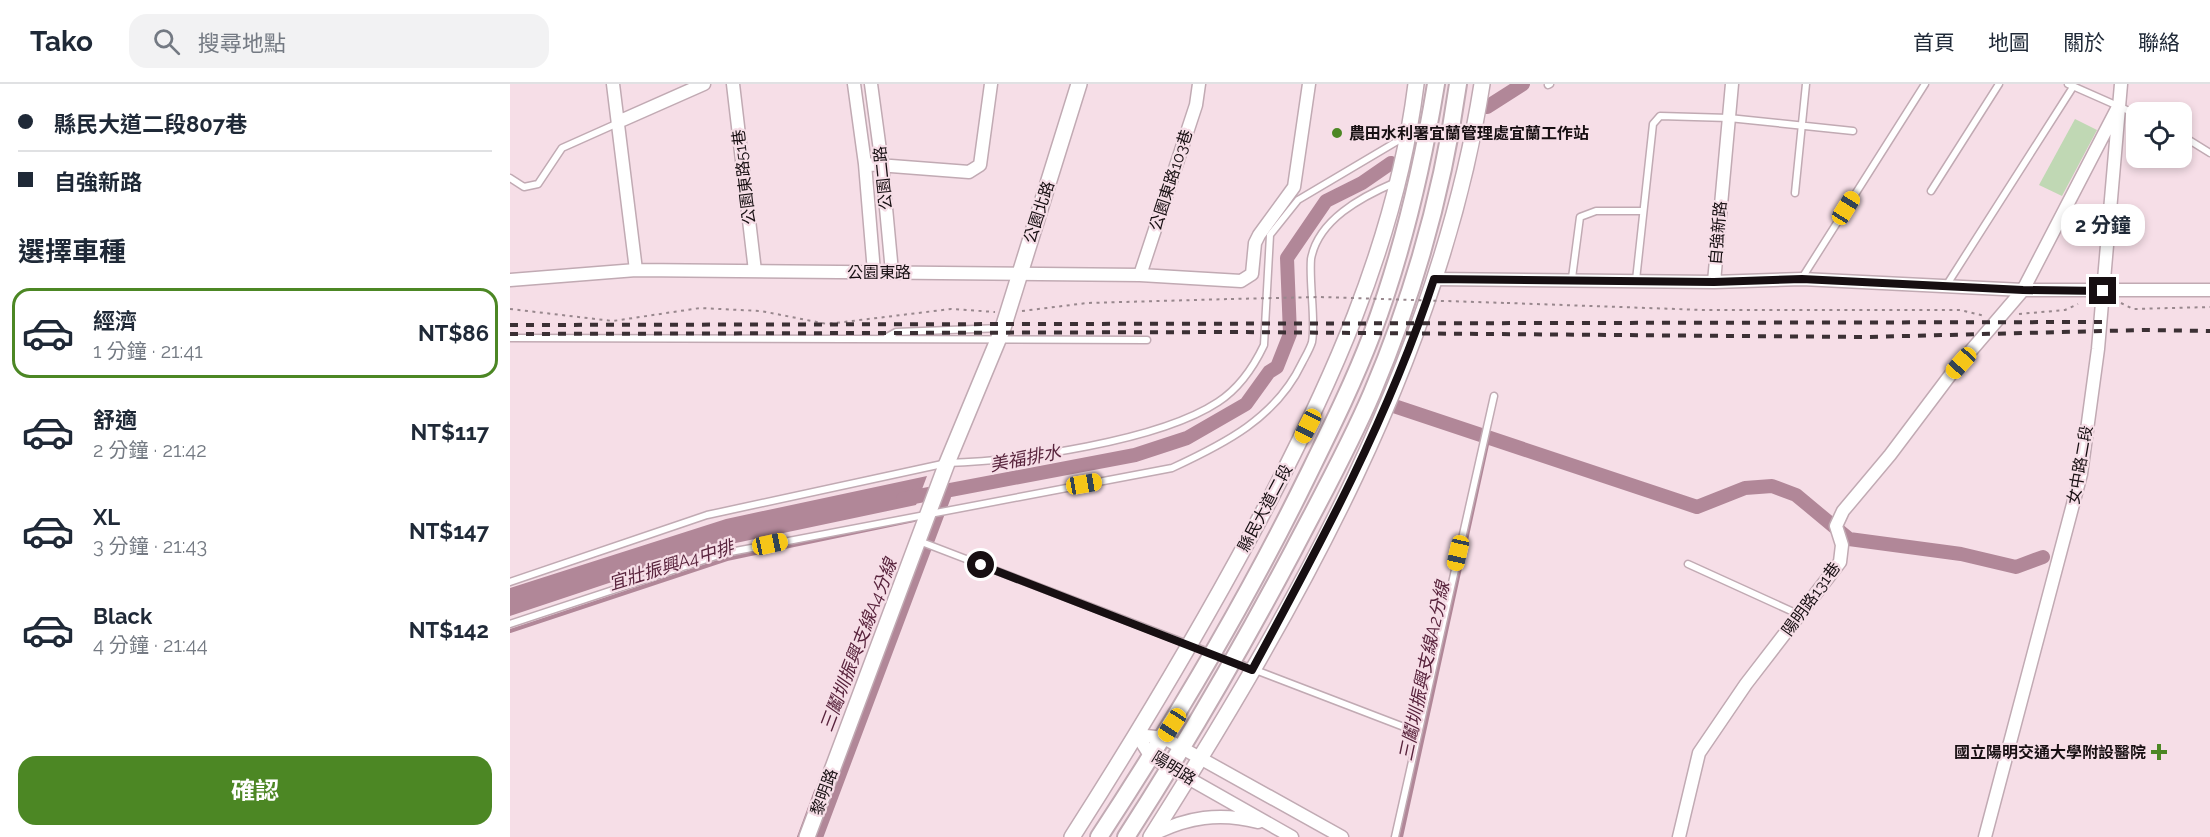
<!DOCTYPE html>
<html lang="zh-TW">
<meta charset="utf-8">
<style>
:root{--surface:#fff;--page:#f2f2f3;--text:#1f2937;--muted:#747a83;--line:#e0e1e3;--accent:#4c8724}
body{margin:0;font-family:Raleway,"Noto Sans TC",sans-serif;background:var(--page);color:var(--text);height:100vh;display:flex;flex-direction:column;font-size:22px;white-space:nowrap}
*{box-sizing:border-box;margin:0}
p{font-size:20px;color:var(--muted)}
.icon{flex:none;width:33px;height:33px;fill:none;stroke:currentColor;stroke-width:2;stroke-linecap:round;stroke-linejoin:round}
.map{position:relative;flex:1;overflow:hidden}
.drawer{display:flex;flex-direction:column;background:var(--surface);width:510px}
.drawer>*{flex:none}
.guide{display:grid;align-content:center;height:132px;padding:0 18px;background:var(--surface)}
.controls{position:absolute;left:1616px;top:18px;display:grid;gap:12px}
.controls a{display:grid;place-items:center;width:66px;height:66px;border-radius:12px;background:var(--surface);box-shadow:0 3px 9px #0003;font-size:30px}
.end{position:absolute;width:27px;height:27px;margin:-14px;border:8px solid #170f12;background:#fff;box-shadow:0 0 0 3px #fff}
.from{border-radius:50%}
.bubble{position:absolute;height:42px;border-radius:18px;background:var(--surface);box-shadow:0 3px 9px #0003;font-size:20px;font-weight:700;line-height:42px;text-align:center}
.car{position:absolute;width:18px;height:36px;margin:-18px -9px;border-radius:8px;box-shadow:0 0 4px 2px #0007;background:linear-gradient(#f5c518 24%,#345 0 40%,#f5c518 0 76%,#345 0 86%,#f5c518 0)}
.guide b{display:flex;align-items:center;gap:21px;height:57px;font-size:22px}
.guide b+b{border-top:2px solid var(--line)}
.guide i{width:15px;height:15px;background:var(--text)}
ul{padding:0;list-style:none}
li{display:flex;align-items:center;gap:18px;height:90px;margin:0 12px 9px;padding:0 6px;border:3px solid transparent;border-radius:18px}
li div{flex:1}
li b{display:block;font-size:22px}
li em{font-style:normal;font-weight:700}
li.active{border-color:var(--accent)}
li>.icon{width:54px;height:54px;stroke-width:1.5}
h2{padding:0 18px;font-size:27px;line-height:72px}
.primary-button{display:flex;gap:12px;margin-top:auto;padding:12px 18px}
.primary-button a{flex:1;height:69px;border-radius:18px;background:var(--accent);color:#fff;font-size:24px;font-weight:700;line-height:69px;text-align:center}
header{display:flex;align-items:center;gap:36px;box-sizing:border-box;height:84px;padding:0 30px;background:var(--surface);border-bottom:2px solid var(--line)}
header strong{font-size:28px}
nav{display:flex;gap:33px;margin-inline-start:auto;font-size:21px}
.search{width:420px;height:54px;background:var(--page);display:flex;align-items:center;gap:15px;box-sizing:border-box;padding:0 21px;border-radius:18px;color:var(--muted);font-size:22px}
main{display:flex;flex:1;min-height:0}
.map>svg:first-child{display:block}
.water{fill:#b18798}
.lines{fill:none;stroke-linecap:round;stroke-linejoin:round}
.stream{stroke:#b18798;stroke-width:4}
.canal{stroke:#b18798;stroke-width:14}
.building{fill:#c0d8b4}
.service-casing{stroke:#c1aab3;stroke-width:9}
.minor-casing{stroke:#c1aab3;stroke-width:15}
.tertiary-casing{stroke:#c1aab3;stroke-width:18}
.secondary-casing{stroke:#c1aab3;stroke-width:20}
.path{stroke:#98878d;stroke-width:2;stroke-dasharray:3 4.5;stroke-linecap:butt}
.service{stroke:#fff;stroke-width:6}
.minor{stroke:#fff;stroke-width:12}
.tertiary{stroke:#fff;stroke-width:15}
.secondary{stroke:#fff;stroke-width:16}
.rail{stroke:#3b3034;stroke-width:4;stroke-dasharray:8 8;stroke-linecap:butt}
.path-bridge{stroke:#98878d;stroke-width:2;stroke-dasharray:3 4.5;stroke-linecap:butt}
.route{stroke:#170f12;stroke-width:8}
.poi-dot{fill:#4c8724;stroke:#f6dee7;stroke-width:2}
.labels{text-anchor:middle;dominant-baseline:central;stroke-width:4.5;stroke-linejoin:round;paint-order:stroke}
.poi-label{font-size:16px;font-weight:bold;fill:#170f12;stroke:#f6dee7;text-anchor:start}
.street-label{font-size:16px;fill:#170f12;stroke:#f6dee7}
.water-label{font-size:18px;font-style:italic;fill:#58233c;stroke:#f6dee7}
</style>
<header>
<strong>Tako</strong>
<div class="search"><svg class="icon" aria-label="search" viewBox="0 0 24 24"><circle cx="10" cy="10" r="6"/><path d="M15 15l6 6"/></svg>搜尋地點</div>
<nav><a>首頁</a><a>地圖</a><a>關於</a><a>聯絡</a></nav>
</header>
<main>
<section class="drawer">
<div class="guide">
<b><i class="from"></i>縣民大道二段807巷</b>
<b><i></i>自強新路</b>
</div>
<h2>選擇車種</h2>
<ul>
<li class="active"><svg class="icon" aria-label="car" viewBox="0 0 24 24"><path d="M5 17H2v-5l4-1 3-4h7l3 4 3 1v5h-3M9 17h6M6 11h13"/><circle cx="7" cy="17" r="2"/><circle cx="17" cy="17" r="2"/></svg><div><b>經濟</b><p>1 分鐘 · 21:41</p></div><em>NT$86</em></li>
<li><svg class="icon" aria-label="car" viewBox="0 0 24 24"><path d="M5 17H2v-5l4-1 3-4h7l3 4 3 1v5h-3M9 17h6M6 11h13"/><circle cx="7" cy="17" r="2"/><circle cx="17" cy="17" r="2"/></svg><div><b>舒適</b><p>2 分鐘 · 21:42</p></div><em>NT$117</em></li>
<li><svg class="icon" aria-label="car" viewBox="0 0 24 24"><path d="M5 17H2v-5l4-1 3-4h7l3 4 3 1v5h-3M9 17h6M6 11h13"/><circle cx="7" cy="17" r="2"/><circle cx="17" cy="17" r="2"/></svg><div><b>XL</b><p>3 分鐘 · 21:43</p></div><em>NT$147</em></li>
<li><svg class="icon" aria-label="car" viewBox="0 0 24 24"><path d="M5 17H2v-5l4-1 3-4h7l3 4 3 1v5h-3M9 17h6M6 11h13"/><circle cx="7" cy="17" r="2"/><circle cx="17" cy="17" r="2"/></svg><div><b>Black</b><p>4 分鐘 · 21:44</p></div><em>NT$142</em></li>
</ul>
<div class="primary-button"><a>確認</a></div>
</section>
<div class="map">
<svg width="1700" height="753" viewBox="0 0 1700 753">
<rect width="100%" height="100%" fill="#f6dee7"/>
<path class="water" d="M417,392L406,421L207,463L0,532V504L216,435Z"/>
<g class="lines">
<path class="stream" d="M0,547L217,475L404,436
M289,753L306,707
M891,753L978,356"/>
<path class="canal" d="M977,23L1013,0
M884,322L1187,423L1235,404L1262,402L1286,411L1339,455L1451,470L1506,483L1533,473
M393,415L625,371L677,354L736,320L759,288L767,283L780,250L777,174L816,117L852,99L881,79
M306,753L436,407"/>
</g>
<path class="building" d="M1565,35L1587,46L1552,112L1529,101Z"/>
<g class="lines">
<g class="service-casing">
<path id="service" d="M1558,0L1626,30
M1038,1L1040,0
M1671,51L1700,69
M0,94L14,103L28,100L52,64L108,39
M1421,107L1489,0
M1285,109L1296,0
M1062,194L1070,133L1086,127H1132
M1292,194L1415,0
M1126,196L1143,40L1150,32L1219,34L1343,47
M1436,202L1563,3
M377,253L386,248L492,244
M0,254L637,256
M409,457L907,648
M1178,480L1290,531
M0,498L197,431L437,379C509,377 649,357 708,318C728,305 744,282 754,261L760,151L788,116L896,52
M0,540L215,469L662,384C714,360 766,334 792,279C795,273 800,265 802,258C806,237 799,200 801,175C808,136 851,113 886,98
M885,753L984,312"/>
</g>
<g class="minor-casing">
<path id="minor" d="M103,0L126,186
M223,0L245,187
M344,0L355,80L364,188
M361,0L372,81L382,188
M1222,0L1204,198L1292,195L1513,206H1700
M108,38L194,0
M355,80L459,88L470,81L481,0
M630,191L686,21L689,0
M924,195L1204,198
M0,196L126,186L630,191L731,197L742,190L745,159L749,151L784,103L799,0
M627,651L654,654L832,753
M627,651L641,673L782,753
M642,751C677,733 710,728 748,738
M1169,753L1189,669L1236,600L1330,478L1332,461L1326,442L1333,427L1380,371L1441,290L1513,206L1608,23
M1475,753L1571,390L1588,265L1611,0"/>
</g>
<g class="tertiary-casing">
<path id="tertiary" d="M297,753L437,379L493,244L569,0
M562,753C626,653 686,553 742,449C818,308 886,160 906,0
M641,753C787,522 929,274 972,0"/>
</g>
<g class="secondary-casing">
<path id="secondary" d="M589,753C665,637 735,520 796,395C819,348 843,300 862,250C892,170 912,85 926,0
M616,753C676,660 731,565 783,467C810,415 839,363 862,309C904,210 933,106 948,0"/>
</g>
<path class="path" d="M997,219L1194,226H1450L1475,232
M1611,219L1623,225L1700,223
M0,225L103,237L190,224L251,227L317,240L441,225L485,228
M512,227L577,219L721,215
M1509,230L1555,226L1568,220"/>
<use href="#service" class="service"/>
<use href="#minor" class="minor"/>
<use href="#tertiary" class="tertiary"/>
<use href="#secondary" class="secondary"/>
<path class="rail" d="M0,241L1592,238
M0,250L727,248L1356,253L1633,246L1700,247"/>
<path class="path-bridge" d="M721,215L810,213L997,219"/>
</g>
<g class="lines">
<path class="route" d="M471,481L742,586C811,459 879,333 924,195L1204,198L1292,195L1513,206L1593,207"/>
</g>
<g class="poi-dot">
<circle cx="827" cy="49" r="6"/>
<path d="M1646 659h6v6h6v6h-6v6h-6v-6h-6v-6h6z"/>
</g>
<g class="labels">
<g class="poi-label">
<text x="839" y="49">農田水利署宜蘭管理處宜蘭工作站</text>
<text x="1636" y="668" text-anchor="end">國立陽明交通大學附設醫院</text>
</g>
<g class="street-label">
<text transform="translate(234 93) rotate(-97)">公園東路51巷</text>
<text transform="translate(373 94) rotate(-96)">公園二路</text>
<text transform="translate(661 96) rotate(-72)">公園東路103巷</text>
<text transform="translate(529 128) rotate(-72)">公園北路</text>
<text transform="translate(1208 149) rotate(-85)">自強新路</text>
<text x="369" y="188">公園東路</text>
<text transform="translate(1570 381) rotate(-80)">女中路二段</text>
<text transform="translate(755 424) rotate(-62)">縣民大道二段</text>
<text transform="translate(1301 515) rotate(-54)">陽明路131巷</text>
<text transform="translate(664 684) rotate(32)">陽明路</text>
<text transform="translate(314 708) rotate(-70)">黎明路</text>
</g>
<g class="water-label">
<text transform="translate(515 374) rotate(-11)">美福排水</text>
<text transform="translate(161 481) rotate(-17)">宜壯振興A4中排</text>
<text transform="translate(348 561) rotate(-69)">三鬮圳振興支線A4分線</text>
<text transform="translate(914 587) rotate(-78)">三鬮圳振興支線A2分線</text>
</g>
</g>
</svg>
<div class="controls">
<a><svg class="icon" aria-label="locate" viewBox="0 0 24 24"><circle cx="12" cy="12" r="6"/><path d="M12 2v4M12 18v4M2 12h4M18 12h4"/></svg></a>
</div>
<i class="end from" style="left:471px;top:481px"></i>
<i class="end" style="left:1593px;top:207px"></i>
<div class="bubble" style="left:1551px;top:120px;width:84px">2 分鐘</div>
<i class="car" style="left:1336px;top:124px;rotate:32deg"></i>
<i class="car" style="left:1451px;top:279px;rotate:222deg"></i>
<i class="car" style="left:798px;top:342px;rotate:207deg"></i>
<i class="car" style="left:574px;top:400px;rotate:80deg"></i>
<i class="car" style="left:260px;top:460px;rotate:78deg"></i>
<i class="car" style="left:948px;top:469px;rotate:193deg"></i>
<i class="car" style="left:662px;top:641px;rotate:213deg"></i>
</div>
</main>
